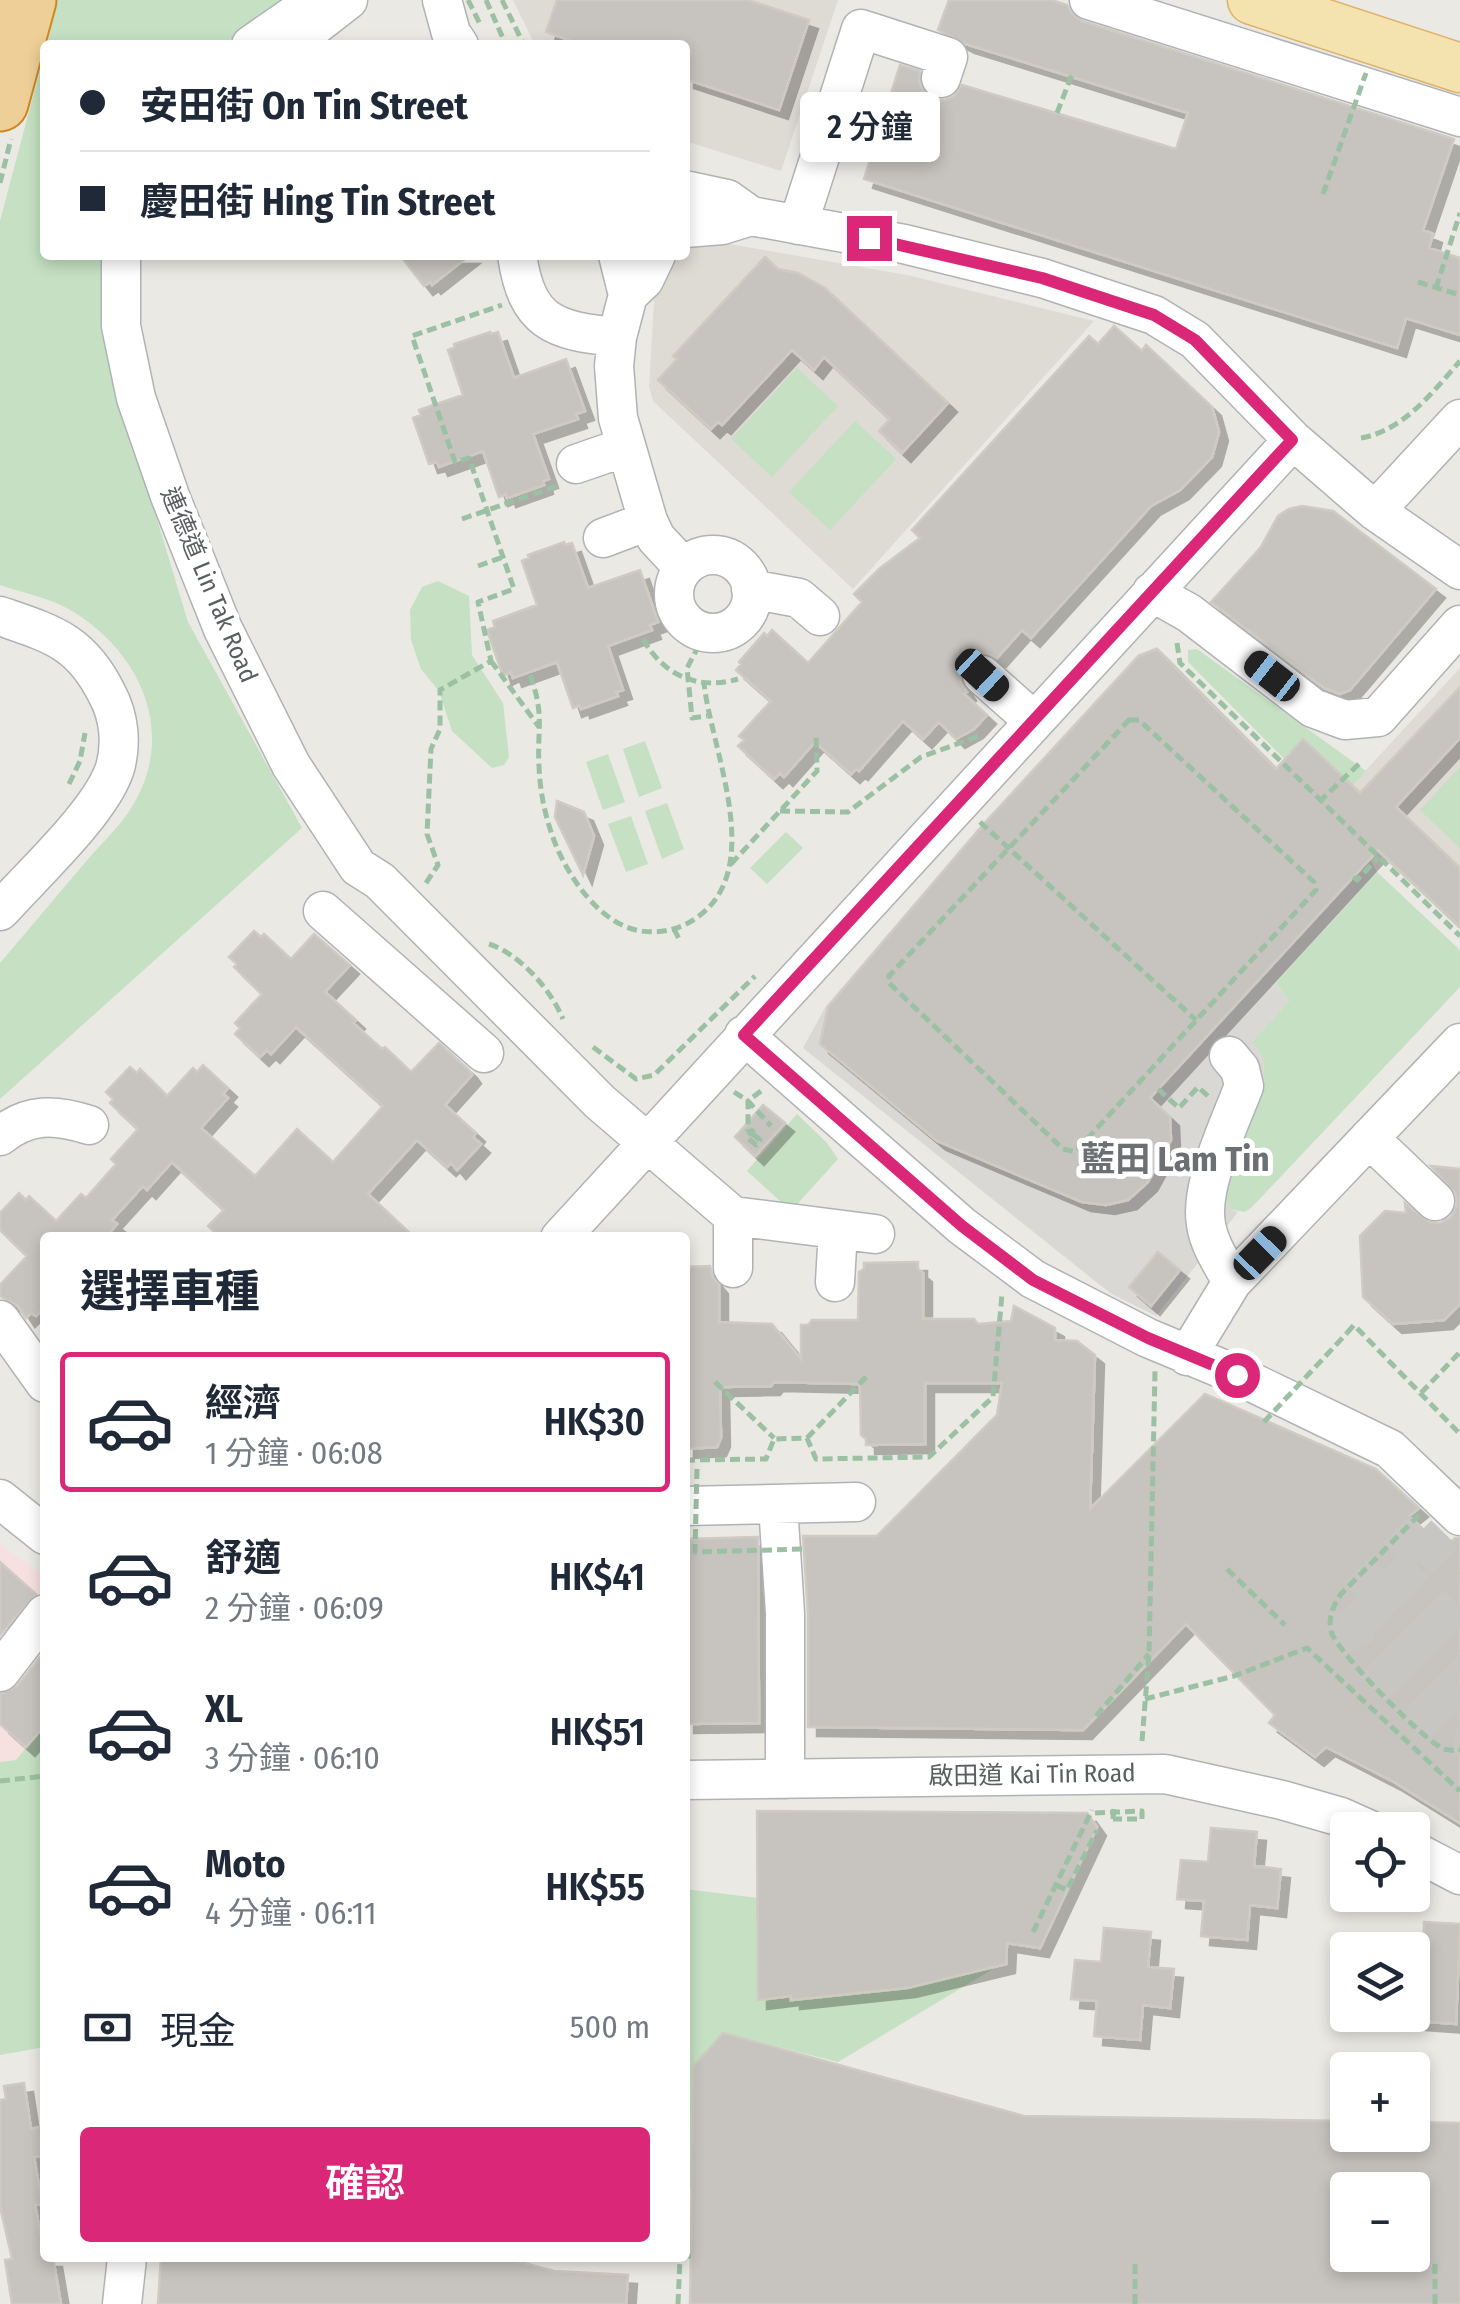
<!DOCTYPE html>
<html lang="zh-TW">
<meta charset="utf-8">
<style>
:root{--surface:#fff;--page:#f6f6f7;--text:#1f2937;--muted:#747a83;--line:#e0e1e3;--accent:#db2777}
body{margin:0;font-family:"Fira Sans Condensed","Noto Sans TC",sans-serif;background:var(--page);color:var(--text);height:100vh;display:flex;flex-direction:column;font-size:38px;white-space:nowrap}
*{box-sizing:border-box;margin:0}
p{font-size:32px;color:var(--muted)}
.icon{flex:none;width:55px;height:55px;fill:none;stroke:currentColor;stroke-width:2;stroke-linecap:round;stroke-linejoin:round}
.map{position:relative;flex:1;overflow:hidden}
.drawer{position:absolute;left:40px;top:1232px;width:650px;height:1030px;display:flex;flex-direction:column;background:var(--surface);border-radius:10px;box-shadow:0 5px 15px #0003}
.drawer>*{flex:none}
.banner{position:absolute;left:40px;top:40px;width:650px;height:220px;border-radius:10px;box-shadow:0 5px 15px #0003;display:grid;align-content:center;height:220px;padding:0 40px;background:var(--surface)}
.tools{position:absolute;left:1330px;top:1812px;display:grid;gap:20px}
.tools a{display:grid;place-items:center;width:100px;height:100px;border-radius:10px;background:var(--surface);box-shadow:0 5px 15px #0003;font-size:50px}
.end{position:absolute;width:45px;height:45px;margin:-22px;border:12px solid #db2777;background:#fff;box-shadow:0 0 0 5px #fff}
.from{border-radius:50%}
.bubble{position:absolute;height:70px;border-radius:10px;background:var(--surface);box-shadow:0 5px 15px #0003;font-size:32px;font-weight:600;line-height:70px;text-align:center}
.car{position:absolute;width:30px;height:60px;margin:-30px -15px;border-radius:12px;box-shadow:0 0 8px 2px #0007;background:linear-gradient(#222 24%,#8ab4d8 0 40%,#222 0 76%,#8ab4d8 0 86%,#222 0)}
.banner b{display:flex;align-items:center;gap:35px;height:95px;font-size:38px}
.banner b+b{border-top:2px solid var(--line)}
.banner i{width:25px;height:25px;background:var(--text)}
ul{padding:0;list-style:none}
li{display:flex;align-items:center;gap:30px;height:140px;margin:0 20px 15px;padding:0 20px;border:5px solid transparent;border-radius:10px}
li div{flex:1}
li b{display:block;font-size:38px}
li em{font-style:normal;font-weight:600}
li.selected{border-color:var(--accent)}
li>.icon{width:90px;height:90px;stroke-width:1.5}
h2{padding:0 40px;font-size:45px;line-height:120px}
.pay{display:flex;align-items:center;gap:25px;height:110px;padding:0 40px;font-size:38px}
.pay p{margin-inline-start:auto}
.button{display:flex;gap:20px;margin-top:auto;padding:20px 40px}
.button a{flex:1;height:115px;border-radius:10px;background:var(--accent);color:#fff;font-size:40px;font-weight:600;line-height:115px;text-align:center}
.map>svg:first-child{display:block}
.industrial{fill:#dad8d5}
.education{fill:#dedad4}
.medical{fill:#f7e0e0}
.green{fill:#c5e0c2}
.building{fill:#c7c3bf;stroke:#cfcac2;stroke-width:2.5;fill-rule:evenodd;filter:url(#shadow)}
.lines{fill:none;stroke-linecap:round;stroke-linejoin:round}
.minor-tunnel{stroke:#c7c6c2;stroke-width:38;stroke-dasharray:38 19;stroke-linecap:butt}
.minor-casing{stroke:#b0b3b6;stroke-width:41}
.major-casing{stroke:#deb269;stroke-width:51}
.highway-casing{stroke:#d0871e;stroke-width:59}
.path{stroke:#9cc0a3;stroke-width:5;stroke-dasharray:10 5;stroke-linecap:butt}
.minor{stroke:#fff;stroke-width:38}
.major{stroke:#f4e2af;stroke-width:48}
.highway{stroke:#eecf97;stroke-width:55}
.path-bridge{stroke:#9cc0a3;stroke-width:5;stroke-dasharray:10 5;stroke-linecap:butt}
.route{stroke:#db2777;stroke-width:12}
.labels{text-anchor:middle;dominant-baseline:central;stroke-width:10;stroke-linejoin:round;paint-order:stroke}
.street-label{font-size:25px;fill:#5b5e61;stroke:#fff}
.district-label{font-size:35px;font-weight:bold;fill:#6c7073;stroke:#fff}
</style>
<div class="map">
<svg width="1460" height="2304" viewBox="0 0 1460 2304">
<defs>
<filter id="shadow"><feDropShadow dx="9" dy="9" stdDeviation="0" flood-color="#0004"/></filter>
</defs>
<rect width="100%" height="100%" fill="#ebe9e3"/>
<path class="industrial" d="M1157,647L1370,860L1377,872L1276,983L1289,1001L1253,1041L1263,1056L1264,1075L1224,1195L1230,1209L1238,1212L1156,1316L1110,1293L803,1048L826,1006L980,826L1138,654Z"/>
<path class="education" d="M513,0H838L781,171L685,141V45H535Z
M718,242L907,275L1094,321L853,589L653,401L649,386L655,286L672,255H685V246Z
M1460,668V927L1332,807Z"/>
<path class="medical" d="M0,1544L45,1578V1725L16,1760L0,1762Z"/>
<path class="green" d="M57,0H281L223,45H47Z
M45,51V255H110L117,387L188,622L302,828L0,1099V963C30,928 59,893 89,858C104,841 122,824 133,805C177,732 140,652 72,611C51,598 23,593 0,585V221Z
M797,368L838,406L772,477L731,439Z
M855,421L896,459L830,530L789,492Z
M438,581L469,596L472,655L503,703L509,757L504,765L492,768L452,731L439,691L421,669L411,640L410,610L422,587Z
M1197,649L1366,771L1332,807L1188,662V650Z
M645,741L662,788L639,797L623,749Z
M608,754L625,802L603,810L586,762Z
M1460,767V848L1420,810Z
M667,803L684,849L662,859L645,811Z
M631,816L648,864L626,872L608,824Z
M786,832L803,848L767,884L750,868Z
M1377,872L1460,950V987L1252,1207L1245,1212L1230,1209L1224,1195L1264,1075L1263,1056L1252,1042L1289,1001L1276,983Z
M797,1114L827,1143L838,1159L791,1211L747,1171Z
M45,1725V2047L0,2055V1762L16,1760Z
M685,1889L758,1898L759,1999L874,1988L974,1943L1007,1948L998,1966L838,2062L723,2033L694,2066L692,2190L685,2188Z"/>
<path class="building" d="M557,0H748L809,20L779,110L685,79V45H583L546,32Z
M949,0H1052L1067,5L1072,14L1082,21L1454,139L1423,230L1433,234L1429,248L1460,258V335L1406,318L1397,348L864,179L900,65L920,71L919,82L924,92L935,100H945L955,95L962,85L1176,149L1188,113L966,44L938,30Z
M400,255H470L432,285L430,282L424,286Z
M765,257L778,269L798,273L825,288L948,403L902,453L879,431L890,419L824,357L814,370L792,350L722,425L718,422L711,429L658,380L677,359L673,356Z
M1114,326L1142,351L1146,345L1212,407L1219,432L1212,457L1180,490L1151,506L1031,638L1022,630L997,658L987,653H976L965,661L960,672L961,683L967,692L964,694L987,715L974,729L956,739L939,722L923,739L903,721L859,771L856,769L851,774L815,742L784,777L780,773L774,779L738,746L744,740L739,736L771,701L736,670L741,664L739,662L764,633L767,636L772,630L808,663L862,602L854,594L879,569L920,538L912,530L1089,336L1098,344Z
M490,332L491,334L498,332L514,378L566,359L585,411L576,414L578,419L533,434L549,479L543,481L544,485L507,498L506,494L499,497L483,451L439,467L437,462L429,464L413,418L421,415L419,410L463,395L448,350L455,347L454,344Z
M1302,506L1333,511L1436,589L1350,690L1340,694L1324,688L1211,602L1261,547L1278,516L1289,509Z
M564,542L565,545L572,543L588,588L640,570L658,622L650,625L652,630L608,646L623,690L616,692L618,696L581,709L580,705L573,708L557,662L513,678L511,672L503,676L487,630L495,627L493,621L537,605L522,561L529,558L528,555Z
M1157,649L1276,769L1303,739L1360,793L1460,687V738L1396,807L1460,868V927L1378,850L1150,1098L1170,1117L1171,1140L1148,1182L1128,1200L1106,1205L1082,1202L937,1141L820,1044L828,1007L983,825L1139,656Z
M557,801L584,812L594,836L583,875L555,817Z
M254,931L261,937L264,934L291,959L314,934L350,965L325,992L356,1020L353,1023L382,1049L385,1047L411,1072L439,1043L468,1069L472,1075L445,1105L476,1133L473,1137L481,1144L457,1170L451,1163L447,1167L417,1140L368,1194L415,1238H220L208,1226L224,1210L172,1162L147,1190L143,1186L112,1220L117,1224L105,1238H45V1306L36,1316L31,1313L26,1318L18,1306L0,1296V1285L27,1256L0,1230V1213L19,1193L26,1200L29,1196L56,1221L81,1194L86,1198L116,1164L111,1159L138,1129L110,1103L113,1099L106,1092L130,1067L137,1073L140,1069L167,1096L193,1068L197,1072L203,1065L228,1088L223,1094L228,1098L201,1128L255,1176L297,1129L333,1162L383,1106L296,1027L271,1054L267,1050L260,1057L235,1034L240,1028L235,1023L262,994L234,967L237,964L229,957Z
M763,1105L785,1123L755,1156L735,1137Z
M1431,1166L1460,1169V1304L1444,1320L1393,1324L1363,1297L1360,1236L1385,1211L1406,1213L1405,1203L1429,1222L1440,1223L1451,1217L1457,1205L1456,1194Z
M1158,1252L1180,1270L1151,1306L1129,1287Z
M918,1262V1269L923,1273V1319H974L978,1324L1011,1321L1014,1306L1055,1328V1340L1077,1341L1095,1355L1090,1509L1205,1394L1376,1469L1419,1508L1409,1516L1444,1549L1455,1538H1460V1823L1394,1782L1326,1747L1315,1757L1269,1723L1275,1715L1186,1624L1083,1730L808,1727V1613L803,1536H877L997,1415L1002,1383H925V1444L866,1445V1439L861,1435L860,1384L774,1382L771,1386L720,1387L721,1438L717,1447L685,1449V1267L710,1266L713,1278L719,1285V1322L772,1324L801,1359V1325H808L812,1320H858L859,1272L864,1269V1263Z
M758,1537L759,1723L685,1724V1539Z
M0,1562L36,1594L0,1635Z
M45,1651V1725L26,1747L0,1724V1694L17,1686Z
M757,1811L1087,1813L1097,1827L1040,1948L1007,1943L1006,1964L907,1988L791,2000V1996L758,2000Z
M1211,1828L1257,1832L1254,1866L1281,1869L1277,1908L1250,1905L1247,1940L1201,1936L1204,1901L1177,1899L1181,1860L1208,1862Z
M1424,1922L1460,1924L1456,2024L1417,2021L1420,1987H1412V1948H1423Z
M1104,1928L1151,1932L1148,1967L1174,1969L1170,2008L1143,2005L1140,2040L1094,2036L1097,2001L1071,1999L1075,1960L1101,1962Z
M723,2033L1024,2116L1348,2121V2135H1412V2122L1460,2123V2304H690L694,2066ZM1348,2190H1412V2255H1348Z
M24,2083L31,2129L45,2126V2155L34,2157L42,2204L35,2205L45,2258H53L61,2304H12L5,2260L12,2259L0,2206V2100L6,2099L4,2086Z
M161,2258H505L554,2271L628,2275L626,2304H158Z"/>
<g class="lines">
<path class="minor-tunnel" d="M1423,1529L1350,1604L1347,1626L1359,1650L1447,1736L1460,1739
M1418,1534L1460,1575
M1389,1565L1460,1633
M1369,1584L1460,1672
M1350,1604L1460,1710"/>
<g class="minor-casing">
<path id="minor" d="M442,0L451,33L459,45
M1089,0L1460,117
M299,38L348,0
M251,45L316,0
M685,190L727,199L751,216L904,244L1042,278L1154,315L1195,340L1293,440L1375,511L1460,570
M798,225L861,29L948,57L941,78
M685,228L722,225L751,216
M121,255V326L136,398L170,496L223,629L291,765L358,867L380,881L600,1102L733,1216L875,1234
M517,255C527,323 554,331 617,337
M618,255L628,295L617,337L614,366L618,418L648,521L656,538L684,568
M628,295L644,280L656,255
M576,464L625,447
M1375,511L1460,419
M603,538L648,521
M674 594a39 39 0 1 1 78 0a39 39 0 1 1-78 0Z
M751,589L799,598L820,616
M1152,592L1189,613L1313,708L1345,720L1378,717L1460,625
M0,616C52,634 81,641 107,694C119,716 122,743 115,768C101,812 32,875 0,911
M982,675L1034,721
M323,911L484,1053
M744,1035L962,1226L1033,1279L1148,1338L1237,1375L1390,1449L1460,1516
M1229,1056L1240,1069L1244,1086C1230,1123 1199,1186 1206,1224C1209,1245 1222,1263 1232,1282
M0,1136C28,1113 55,1114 89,1125
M1369,1138L1435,1201
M733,1216V1268
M560,1238L1293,440
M835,1282L838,1230
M0,1320L45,1383
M1187,1356L1232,1282L1460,1043
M0,1499L45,1535
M778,1505L785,1613V1779
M685,1506L856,1502
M0,1672L45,1614
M685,1780L1165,1774L1282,1800L1341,1817L1370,1830
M1412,1850L1460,1875
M122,2304L127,2258"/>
</g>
<g class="major-casing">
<path id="major" d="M1252,0L1460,68"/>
</g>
<g class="highway-casing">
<path id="highway" d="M0,103L28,0"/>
</g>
<path class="path" d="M486,0L506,45
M502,0L524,45
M1057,113L1073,72
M0,183L11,139
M1418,282L1460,295
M1436,288L1460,213
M1361,438C1403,431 1433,392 1460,361
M462,519L557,486
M478,566L503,557
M706,632L687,668L692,718L707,716
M1177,643L1180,663L1460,936
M491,661L539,727
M530,675C545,716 537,727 539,766C540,794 546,821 557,848C572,882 602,925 641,931C662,934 682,929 699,916C766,866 711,750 704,683
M1129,720H1139L1314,882L1316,890L1075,1152L1063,1149L888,982L889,976Z
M69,784L80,761L85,733
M1319,802L1362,761
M780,811L848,812L921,757L979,736
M980,822L1196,1020
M731,864L817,771L816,733
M1353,877L1357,880L1378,858
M426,883L438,865L427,834L431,749L440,729V690L491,661L478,602L514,589L469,458L455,462L412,336L502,305
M674,929L679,939
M489,944C520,954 551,990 563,1019
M593,1047L636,1079L654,1075L755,976
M1158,1089L1179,1108L1198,1087L1209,1097
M761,1091L748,1101L771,1126
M734,1092L748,1101V1130L753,1134
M1347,1333L1354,1325L1460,1434
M715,1382L774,1438
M1421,1393L1460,1352
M807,1438L867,1376
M685,1460L766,1459L774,1439L807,1438L816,1459L929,1457L993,1397L1002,1294
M1419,1515L1341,1594C1333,1606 1328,1617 1331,1631C1335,1650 1426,1743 1444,1749C1449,1751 1455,1750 1460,1750
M1227,1569L1285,1625
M1145,1699L1234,1676L1307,1648L1460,1791
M1096,1716L1149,1654
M1142,1741L1149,1654L1155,1371
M0,1781L45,1776
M1113,1819L1114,1809
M1056,1885L1067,1890L1097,1830
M1033,1932L1092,1810
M685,2256H691
M678,2304L680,2258
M1135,2304V2264
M1435,2304V2263"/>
<use href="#minor" class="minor"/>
<use href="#major" class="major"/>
<use href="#highway" class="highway"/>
<path class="path-bridge" d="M468,0L481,26
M1323,194L1366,73
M643,639C663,675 698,691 738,679
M753,1134L760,1140L756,1145L747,1137L754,1129
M1264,1422L1347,1333
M697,1469L695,1552L804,1549
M1095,1813L1142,1811V1819H1113"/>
</g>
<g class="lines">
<path class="route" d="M869,238L1042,278L1154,315L1195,340L1292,440L744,1035L962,1226L1033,1280L1148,1338L1237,1375"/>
</g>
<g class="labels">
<g class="street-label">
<text transform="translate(209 585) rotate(67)">連德道 Lin Tak Road</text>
<text transform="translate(1032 1775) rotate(-1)">啟田道 Kai Tin Road</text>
</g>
<g class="district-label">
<text x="1175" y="1159">藍田 Lam Tin</text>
</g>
</g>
</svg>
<div class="tools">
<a><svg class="icon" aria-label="locate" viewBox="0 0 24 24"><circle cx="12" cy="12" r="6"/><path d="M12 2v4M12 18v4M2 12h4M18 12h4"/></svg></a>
<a><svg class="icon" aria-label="layers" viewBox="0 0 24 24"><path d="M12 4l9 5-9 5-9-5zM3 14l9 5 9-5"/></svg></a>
<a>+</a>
<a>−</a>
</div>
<i class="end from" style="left:1237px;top:1375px"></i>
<i class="end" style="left:869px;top:238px"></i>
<div class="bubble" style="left:800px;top:92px;width:140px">2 分鐘</div>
<i class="car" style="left:982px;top:675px;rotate:133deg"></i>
<i class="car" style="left:1272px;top:676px;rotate:308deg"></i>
<i class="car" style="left:1260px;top:1253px;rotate:44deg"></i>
<div class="banner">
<b><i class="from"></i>安田街 On Tin Street</b>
<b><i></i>慶田街 Hing Tin Street</b>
</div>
<section class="drawer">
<h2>選擇車種</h2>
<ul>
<li class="selected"><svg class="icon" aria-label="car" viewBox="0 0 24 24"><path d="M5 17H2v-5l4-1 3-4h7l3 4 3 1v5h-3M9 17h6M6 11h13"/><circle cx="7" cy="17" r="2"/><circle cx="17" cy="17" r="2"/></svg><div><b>經濟</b><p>1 分鐘 · 06:08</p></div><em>HK$30</em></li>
<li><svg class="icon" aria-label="car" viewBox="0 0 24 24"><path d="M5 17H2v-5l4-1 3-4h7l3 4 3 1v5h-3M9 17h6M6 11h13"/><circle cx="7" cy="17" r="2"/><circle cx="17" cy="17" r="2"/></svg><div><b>舒適</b><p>2 分鐘 · 06:09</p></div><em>HK$41</em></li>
<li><svg class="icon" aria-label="car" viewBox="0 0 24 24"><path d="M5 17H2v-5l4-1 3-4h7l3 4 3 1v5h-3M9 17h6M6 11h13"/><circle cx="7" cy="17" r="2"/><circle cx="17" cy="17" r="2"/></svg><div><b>XL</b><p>3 分鐘 · 06:10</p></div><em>HK$51</em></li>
<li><svg class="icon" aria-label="car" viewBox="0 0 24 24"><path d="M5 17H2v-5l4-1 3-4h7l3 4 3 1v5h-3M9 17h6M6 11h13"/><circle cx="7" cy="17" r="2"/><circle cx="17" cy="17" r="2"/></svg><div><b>Moto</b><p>4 分鐘 · 06:11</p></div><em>HK$55</em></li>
</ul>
<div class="pay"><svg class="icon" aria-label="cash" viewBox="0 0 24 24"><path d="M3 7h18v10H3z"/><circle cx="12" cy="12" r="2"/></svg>現金<p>500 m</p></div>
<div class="button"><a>確認</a></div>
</section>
</div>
